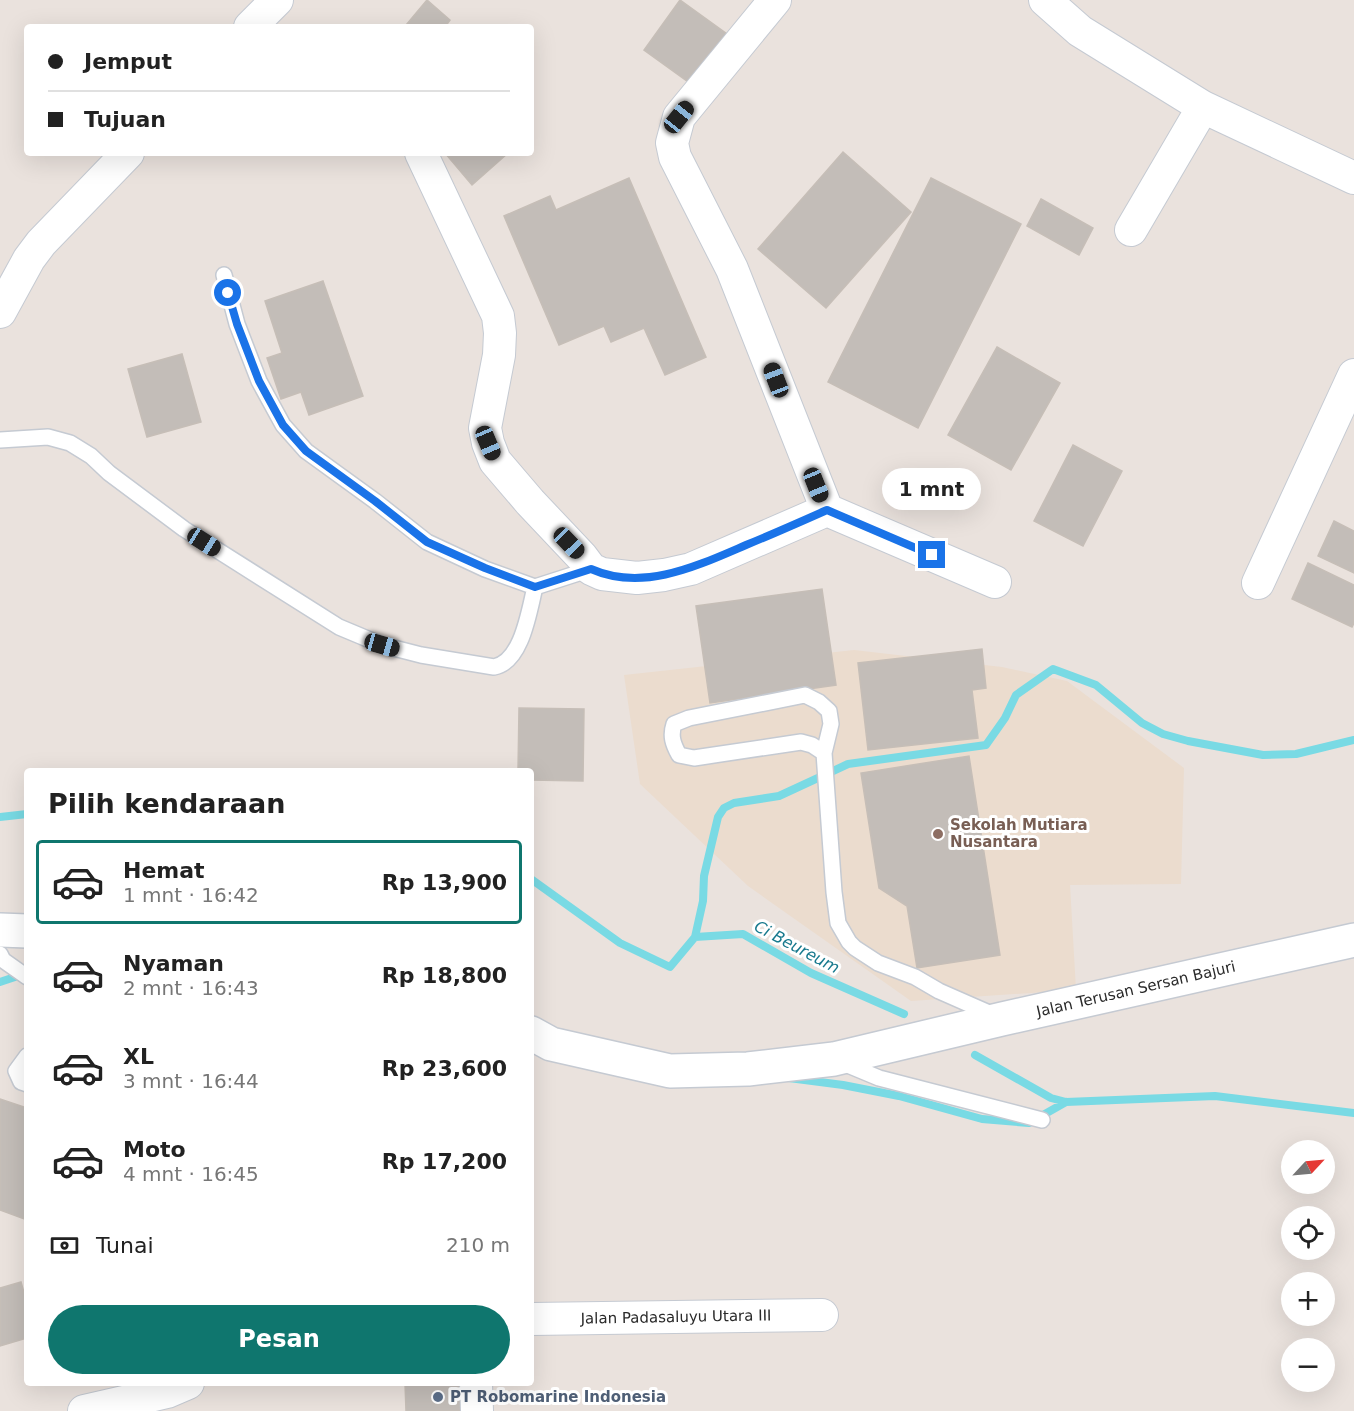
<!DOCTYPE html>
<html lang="id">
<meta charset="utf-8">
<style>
:root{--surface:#fff;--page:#f2f2f2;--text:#222;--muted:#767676;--line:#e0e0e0;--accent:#0f766e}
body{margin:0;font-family:"DejaVu Sans",sans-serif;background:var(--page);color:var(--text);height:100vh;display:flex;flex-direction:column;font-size:22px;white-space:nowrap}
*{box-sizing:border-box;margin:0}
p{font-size:20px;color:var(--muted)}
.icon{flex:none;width:33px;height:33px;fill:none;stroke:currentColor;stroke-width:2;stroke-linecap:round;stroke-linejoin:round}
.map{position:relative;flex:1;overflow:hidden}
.drawer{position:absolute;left:24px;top:768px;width:510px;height:618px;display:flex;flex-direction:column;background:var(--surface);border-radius:6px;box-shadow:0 6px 24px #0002}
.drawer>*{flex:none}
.top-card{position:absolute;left:24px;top:24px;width:510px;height:132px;border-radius:6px;box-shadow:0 6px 24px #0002;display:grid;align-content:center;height:132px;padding:0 24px;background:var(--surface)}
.needle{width:39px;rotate:64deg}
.fabs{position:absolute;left:1281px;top:1140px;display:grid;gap:12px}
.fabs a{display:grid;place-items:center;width:54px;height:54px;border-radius:50%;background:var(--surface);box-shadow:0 6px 24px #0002;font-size:30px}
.end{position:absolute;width:27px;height:27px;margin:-14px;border:8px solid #1a73e8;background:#fff;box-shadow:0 0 0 3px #fff}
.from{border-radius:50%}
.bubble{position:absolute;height:42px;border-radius:21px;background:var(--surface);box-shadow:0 6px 24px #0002;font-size:20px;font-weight:800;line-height:42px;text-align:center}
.car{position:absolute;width:18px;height:36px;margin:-18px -9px;border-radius:8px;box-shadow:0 0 4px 2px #0007;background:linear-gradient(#222 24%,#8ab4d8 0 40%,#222 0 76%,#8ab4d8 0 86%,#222 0)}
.top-card b{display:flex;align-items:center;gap:21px;height:57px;font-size:22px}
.top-card b+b{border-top:2px solid var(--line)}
.top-card i{width:15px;height:15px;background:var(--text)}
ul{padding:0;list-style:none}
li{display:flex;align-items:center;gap:18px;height:84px;margin:0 12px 9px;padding:0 12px;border:3px solid transparent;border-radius:6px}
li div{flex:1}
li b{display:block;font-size:22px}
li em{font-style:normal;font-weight:800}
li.selected{border-color:var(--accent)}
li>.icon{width:54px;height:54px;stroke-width:1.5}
h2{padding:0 24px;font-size:27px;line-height:72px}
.pay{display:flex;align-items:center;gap:15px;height:66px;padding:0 24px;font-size:22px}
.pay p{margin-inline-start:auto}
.button{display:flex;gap:12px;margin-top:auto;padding:12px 24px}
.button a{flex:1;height:69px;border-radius:36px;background:var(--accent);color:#fff;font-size:24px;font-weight:800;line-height:69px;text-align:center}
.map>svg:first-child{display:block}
.education{fill:#ebdcce}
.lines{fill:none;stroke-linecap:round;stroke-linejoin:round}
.stream{stroke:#79dae4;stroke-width:8}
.building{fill:#c3bdb8;stroke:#c6beb7;stroke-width:1.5}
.lane-casing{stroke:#c5cad2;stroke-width:18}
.street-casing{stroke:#c5cad2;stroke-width:34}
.secondary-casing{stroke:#c5cad2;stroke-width:36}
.lane{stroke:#fff;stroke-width:15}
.street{stroke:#fff;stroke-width:32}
.secondary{stroke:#fff;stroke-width:33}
.route{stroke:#1a73e8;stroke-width:8}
.education-dot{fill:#8d6e63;stroke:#fff;stroke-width:2}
.service-dot{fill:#5c6f8a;stroke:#fff;stroke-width:2}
.labels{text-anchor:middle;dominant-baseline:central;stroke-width:6;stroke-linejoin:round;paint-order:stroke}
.education-label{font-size:15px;font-weight:bold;fill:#785e54;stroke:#fff;text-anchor:start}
.street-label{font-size:15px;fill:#2a2a2a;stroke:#fff}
.service-label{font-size:15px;font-weight:bold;fill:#4e5e75;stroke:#fff;text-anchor:start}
.water-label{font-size:16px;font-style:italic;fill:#197a8e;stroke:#fff}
</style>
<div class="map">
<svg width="1354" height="1411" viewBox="0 0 1354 1411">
<rect width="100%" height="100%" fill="#eae2dd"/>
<path class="education" d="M854,650L1002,667L1067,681L1184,768L1181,884L1070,885L1076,990L911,1001L748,886L640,784L624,675Z"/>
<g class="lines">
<path class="stream" d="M0,817L27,814
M531,879L620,943L670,967L695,937L743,934L811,973L904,1014
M695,937L703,901L704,876L718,817L724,808L734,803L779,796L848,764L986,745L1005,718L1016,695L1053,669L1096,685L1142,723L1163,734L1188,741L1263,755L1296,754L1354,740
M0,982L24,974
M975,1055L1051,1098L1066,1102L1215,1096L1354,1113
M789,1078L843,1085L899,1096L982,1119L1029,1123L1066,1102"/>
</g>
<path class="building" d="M427,0L450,20L445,27H409L406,25Z
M680,0L727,34L691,84L644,50Z
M843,152L911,212L826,308L758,249Z
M445,153H508L472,185Z
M629,178L706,357L665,375L644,328L611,342L604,326L559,345L504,216L550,196L556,210Z
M931,178L1021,224L918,428L828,382Z
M1041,199L1093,228L1079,255L1027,226Z
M323,281L363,396L309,415L301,392L281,399L267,358L282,353L265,301Z
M997,347L1060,383L1011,470L948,435Z
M182,354L201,422L147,437L128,369Z
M1073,445L1122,471L1083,546L1034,521Z
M1334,521L1354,531V573L1318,556Z
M1308,563L1354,585V623L1352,627L1292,599Z
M822,589L836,685L710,703L696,606Z
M982,649L986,688L972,690L978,738L868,750L858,663Z
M519,708L584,709L583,781L531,780V771H518Z
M969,756L1000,955L917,968L907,906L879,888L861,773Z
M0,1099L27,1108V1220L0,1210Z
M21,1282L27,1303V1338L0,1346V1288Z
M405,1383H470L473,1411H406Z"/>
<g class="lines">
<g class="lane-casing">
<path id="lane" d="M224,275L237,324L259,381L283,425L306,451L375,501L427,542L485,569L535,587
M0,440L48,437L70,443L91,456L109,473L184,529L339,627L382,645L421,655L494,667C522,662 529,611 535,587L591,569
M824,753L812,745L801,742L694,758L679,755C673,744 670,736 674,724L689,718L805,695L819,702L829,711L831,724L824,753L834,892L838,923L849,942L855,948L878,963L915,977L939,991L996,1016
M0,954L3,960L27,977
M27,1056L16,1071L21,1082L27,1084
M843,1063L879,1078L1042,1120"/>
</g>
<g class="street-casing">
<path id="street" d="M775,0L679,117L672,143L675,157L732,269L827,510L995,582
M1045,0L1080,31L1203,107L1354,178
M250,27L277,0
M421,153L498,316L500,333L499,355L485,428L488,443L495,461L530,502L582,557L591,569L602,574L637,578L664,575L691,569L827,510
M1131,230L1203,107
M0,312L29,259L41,243L128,153
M1258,583L1354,375
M531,1319L822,1315
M476,1383L477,1411
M84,1411L167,1392L188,1383"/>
</g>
<g class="secondary-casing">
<path id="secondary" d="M0,930L27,931
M531,1033L551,1044L670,1071L748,1069L834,1059L1002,1019L1354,940"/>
</g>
<use href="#lane" class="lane"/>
<use href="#street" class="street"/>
<use href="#secondary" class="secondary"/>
</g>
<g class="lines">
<path class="route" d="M228,293L237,324L259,381L283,425L306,451L375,501L427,542L485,568L535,587L591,569C643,592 697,566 746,545C773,534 800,522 827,510L932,555"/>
</g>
<circle class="education-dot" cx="938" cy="834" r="6"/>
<circle class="service-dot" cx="438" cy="1397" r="6"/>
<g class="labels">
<g class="education-label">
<text x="950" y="825">Sekolah Mutiara<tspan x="950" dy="17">Nusantara</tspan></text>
</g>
<g class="street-label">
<text transform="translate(1136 989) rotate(-13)">Jalan Terusan Sersan Bajuri</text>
<text transform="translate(676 1317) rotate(-1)">Jalan Padasaluyu Utara III</text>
</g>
<g class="service-label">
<text x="450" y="1397">PT Robomarine Indonesia</text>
</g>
<g class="water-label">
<text transform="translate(797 947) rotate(28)">Ci Beureum</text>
</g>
</g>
</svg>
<div class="fabs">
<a><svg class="needle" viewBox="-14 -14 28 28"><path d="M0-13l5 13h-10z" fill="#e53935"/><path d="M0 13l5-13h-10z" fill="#767676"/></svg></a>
<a><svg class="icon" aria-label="locate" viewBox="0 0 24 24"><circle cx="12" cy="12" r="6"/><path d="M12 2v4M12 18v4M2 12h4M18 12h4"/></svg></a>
<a>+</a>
<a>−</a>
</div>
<i class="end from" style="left:228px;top:293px"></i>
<i class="end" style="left:932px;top:555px"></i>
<div class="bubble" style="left:882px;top:468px;width:99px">1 mnt</div>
<i class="car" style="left:679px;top:117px;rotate:39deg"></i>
<i class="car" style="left:776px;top:380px;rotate:339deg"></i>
<i class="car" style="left:488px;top:443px;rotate:157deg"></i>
<i class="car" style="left:816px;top:485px;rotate:158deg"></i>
<i class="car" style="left:204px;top:542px;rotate:122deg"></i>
<i class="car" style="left:569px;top:543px;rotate:136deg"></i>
<i class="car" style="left:382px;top:645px;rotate:106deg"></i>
<div class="top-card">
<b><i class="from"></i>Jemput</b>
<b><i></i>Tujuan</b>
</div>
<section class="drawer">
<h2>Pilih kendaraan</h2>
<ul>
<li class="selected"><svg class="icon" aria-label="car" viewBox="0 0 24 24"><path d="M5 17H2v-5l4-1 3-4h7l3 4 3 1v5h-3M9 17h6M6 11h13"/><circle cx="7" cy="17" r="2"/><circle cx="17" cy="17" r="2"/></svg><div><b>Hemat</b><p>1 mnt · 16:42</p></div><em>Rp 13,900</em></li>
<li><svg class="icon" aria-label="car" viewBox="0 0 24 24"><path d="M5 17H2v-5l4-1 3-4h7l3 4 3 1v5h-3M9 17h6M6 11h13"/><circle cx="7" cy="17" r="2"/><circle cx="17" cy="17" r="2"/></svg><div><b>Nyaman</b><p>2 mnt · 16:43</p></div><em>Rp 18,800</em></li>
<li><svg class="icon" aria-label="car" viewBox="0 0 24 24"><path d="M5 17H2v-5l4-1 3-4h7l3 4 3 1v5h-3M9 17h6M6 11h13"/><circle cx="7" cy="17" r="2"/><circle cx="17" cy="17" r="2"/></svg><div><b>XL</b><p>3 mnt · 16:44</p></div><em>Rp 23,600</em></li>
<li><svg class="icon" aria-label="car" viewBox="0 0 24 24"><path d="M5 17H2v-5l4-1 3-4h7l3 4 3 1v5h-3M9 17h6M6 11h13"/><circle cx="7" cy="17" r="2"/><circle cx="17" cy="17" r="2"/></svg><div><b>Moto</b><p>4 mnt · 16:45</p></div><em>Rp 17,200</em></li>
</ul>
<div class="pay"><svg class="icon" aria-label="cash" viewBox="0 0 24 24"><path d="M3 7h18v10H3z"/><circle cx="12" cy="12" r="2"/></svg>Tunai<p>210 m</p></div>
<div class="button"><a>Pesan</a></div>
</section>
</div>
